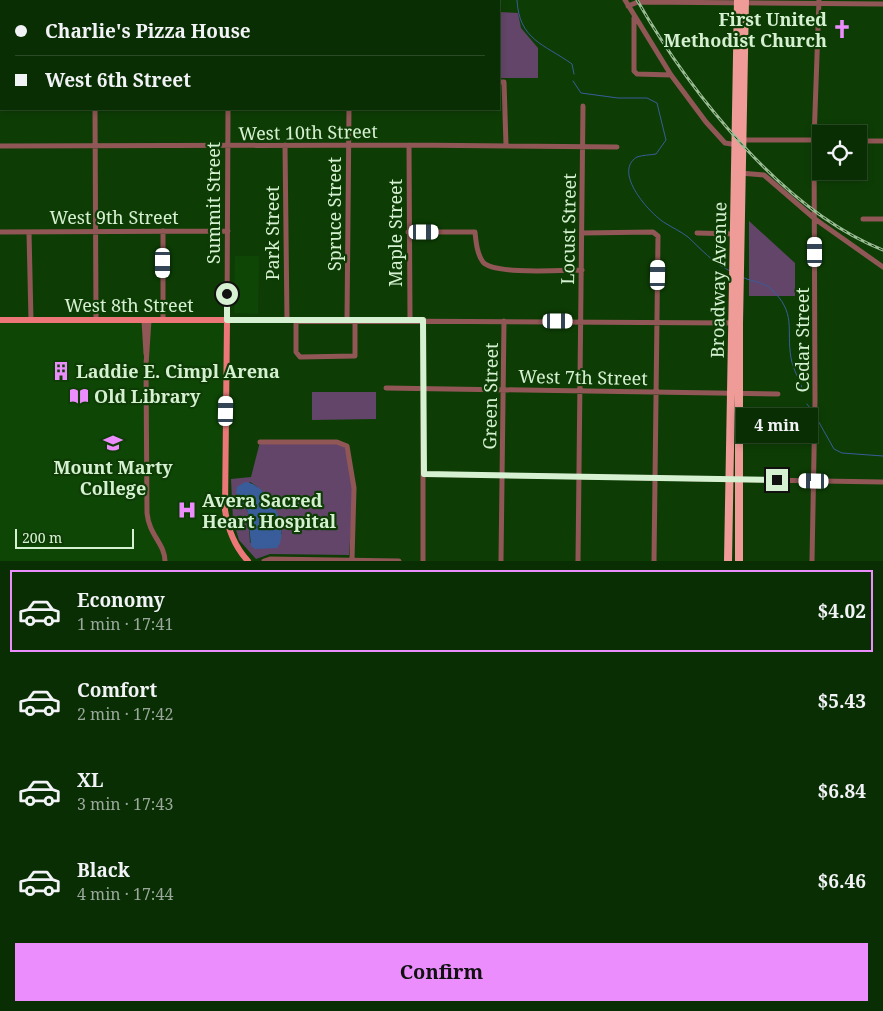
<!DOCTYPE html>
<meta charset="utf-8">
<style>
:root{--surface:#0a2e04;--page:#183a13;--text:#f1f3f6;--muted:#99a89a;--line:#2a4a26;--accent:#eb8dfc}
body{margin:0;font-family:"Noto Serif",serif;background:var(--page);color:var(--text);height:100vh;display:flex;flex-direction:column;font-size:19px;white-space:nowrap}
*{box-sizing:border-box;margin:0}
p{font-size:16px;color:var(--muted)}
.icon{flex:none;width:28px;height:28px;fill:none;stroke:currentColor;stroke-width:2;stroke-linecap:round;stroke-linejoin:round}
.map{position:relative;height:561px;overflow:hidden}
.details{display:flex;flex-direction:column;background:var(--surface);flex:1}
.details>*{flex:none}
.guide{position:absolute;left:0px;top:0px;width:500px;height:110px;box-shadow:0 2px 8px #0003,0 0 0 1px var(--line);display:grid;align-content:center;height:110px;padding:0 15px;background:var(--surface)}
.fabs{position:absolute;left:812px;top:125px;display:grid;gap:10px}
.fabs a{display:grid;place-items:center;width:55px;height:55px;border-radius:0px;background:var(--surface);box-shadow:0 2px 8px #0003,0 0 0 1px var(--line);font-size:25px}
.scale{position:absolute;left:15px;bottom:12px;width:119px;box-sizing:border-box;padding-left:5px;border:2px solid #d6f0d2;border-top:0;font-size:14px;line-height:18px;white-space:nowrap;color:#d6f0d2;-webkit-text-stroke:4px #0d3d05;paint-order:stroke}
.end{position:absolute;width:22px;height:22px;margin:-11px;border:6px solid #d6f0d2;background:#111;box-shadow:0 0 0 2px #111}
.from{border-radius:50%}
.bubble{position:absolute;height:35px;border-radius:0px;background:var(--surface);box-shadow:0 2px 8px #0003,0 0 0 1px var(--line);font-size:16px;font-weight:700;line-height:35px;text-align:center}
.car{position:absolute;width:15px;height:30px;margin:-15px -8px;border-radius:6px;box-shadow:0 0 4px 1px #0007;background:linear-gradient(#fff 24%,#345 0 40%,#fff 0 76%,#345 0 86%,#fff 0)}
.guide b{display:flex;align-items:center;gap:18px;height:48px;font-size:19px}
.guide b+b{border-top:1px solid var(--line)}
.guide i{width:12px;height:12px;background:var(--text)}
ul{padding:9px 0 0;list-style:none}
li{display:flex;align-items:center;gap:15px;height:82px;margin:0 10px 8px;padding:0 5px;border:2px solid transparent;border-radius:0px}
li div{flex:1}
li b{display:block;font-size:19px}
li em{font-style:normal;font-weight:700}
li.selected{border-color:var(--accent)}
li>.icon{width:45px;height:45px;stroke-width:1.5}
.cta{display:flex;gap:10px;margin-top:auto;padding:10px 15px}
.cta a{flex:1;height:58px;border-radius:0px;background:var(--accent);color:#111;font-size:20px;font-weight:700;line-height:58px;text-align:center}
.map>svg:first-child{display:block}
.built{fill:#0e4606}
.green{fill:#624568;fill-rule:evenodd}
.water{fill:#395d9b}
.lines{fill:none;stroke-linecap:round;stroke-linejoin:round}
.stream{stroke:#395d9b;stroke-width:1}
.minor{stroke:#905756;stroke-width:5}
.major{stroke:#ec7778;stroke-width:6}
.highway{stroke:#ef9b98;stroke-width:8}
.rail-casing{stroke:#9cbc96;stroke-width:3}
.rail{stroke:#0d3d05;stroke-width:1;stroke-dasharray:4;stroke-linecap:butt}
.route{stroke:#d6f0d2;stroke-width:6}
.labels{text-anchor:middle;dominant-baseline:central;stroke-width:4.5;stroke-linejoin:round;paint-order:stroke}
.poi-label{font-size:18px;font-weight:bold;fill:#d6f0d2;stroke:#0d3d05;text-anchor:start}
.street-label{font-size:18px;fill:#d6f0d2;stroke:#0d3d05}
</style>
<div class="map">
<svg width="883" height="561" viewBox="0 0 883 561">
<rect width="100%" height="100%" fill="#0d3d05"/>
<path class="built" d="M235,256H259L258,314L234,313Z
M0,320H227L228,528L248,561H0Z"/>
<path class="green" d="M499,12L518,13L521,28L538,48V78H499Z
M749,221L795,263V296H749Z
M312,392H376V419L312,420Z
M260,442L344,444L354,488L349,555L270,554L256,559L239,540L233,520L231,479L251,477ZM250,482C267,491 279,516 282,534L250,543L248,512L237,496Z"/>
<path class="water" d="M245,482C267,483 292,529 277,548L255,549L251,546L248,512L236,493L237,487Z"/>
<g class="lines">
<path class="stream" d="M517,0C519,40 544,44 572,64L574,74
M573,81L581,93L618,98H647L657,103L666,140L656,154C651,155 642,155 637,157C612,172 650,214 665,223C673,228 680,231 688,237C702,250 712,262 730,271
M742,277C752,282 764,282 771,289C797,313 786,329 791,358C793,370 800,380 803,391
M807,404L813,412
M816,417L834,449L842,453L883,456"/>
<path class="minor" d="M27,0V1
M95,0V1
M349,0V1
M413,0V1
M471,0V1
M625,0L671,75L706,122L725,143L738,145
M162,1V0
M227,1V0
M628,6L638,2L883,4
M634,18V71L637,74L671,75
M0,59H1
M499,82H504L506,145
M95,109L96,320
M228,109L227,320L733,323
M743,140H821
M859,141H883
M285,145L287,320
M409,145L410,320
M0,146L409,145L617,147
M740,173L764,175L815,219L883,267
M863,219H883
M163,231V320
M0,232L228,231
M29,232L31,320
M408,232H475C476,242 477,254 483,262C493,275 564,270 582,270
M582,233L653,232L658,236L654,561
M697,233L736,234
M144,320L146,354
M149,320L146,365L147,513C149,535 165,544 165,561
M296,320V352L300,357L355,356V320
M347,320L349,109
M423,320V561
M386,388L778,394
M260,442H337L347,446L354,488L352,560
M424,474L883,482
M264,561L270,559L399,561
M501,561L504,321
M578,561L583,106
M812,561L815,401L814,140L819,0"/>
<path class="major" d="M0,320H227L225,510C228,530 234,546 248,561"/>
<path class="highway" d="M728,561L738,0
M739,561V323L745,0"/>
<g class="rail-casing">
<path id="rail" d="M637,0C690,92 782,210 883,250"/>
</g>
<use href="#rail" class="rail"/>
</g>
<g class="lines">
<path class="route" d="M227,294V320H423L424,474L777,480"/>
</g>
<defs>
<g id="church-bare" transform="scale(1.5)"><path d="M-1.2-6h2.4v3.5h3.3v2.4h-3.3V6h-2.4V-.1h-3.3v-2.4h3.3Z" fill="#eb8dfc" stroke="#0d3d05" stroke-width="2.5" paint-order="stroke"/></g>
<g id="building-bare" transform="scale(1.5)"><path d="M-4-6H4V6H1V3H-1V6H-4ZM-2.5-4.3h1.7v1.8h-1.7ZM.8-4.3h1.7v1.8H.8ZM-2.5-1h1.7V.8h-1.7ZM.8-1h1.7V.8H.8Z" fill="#eb8dfc" stroke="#0d3d05" stroke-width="2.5" paint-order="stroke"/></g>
<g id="library-bare" transform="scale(1.5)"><path d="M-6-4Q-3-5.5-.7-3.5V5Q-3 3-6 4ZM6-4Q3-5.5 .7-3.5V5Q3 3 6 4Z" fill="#eb8dfc" stroke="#0d3d05" stroke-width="2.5" paint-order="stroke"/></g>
<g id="university-bare" transform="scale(1.5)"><path d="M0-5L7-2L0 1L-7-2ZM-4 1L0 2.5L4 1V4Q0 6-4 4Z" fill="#eb8dfc" stroke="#0d3d05" stroke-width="2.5" paint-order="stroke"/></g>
<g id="hospital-bare" transform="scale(1.5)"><path d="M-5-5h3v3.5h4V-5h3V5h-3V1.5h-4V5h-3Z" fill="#eb8dfc" stroke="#0d3d05" stroke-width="2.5" paint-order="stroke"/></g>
</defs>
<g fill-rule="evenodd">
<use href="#church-bare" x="842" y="29"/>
<use href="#building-bare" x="61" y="371"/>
<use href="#library-bare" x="79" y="396"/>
<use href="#university-bare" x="113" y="443"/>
<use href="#hospital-bare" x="187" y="510"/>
</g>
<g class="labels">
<g class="poi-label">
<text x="827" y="19" text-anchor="end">First United<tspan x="827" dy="21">Methodist Church</tspan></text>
<text x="76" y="371">Laddie E. Cimpl Arena</text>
<text x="94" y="396">Old Library</text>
<text x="113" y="467" text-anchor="middle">Mount Marty<tspan x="113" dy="21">College</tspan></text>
<text x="202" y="500">Avera Sacred<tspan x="202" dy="21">Heart Hospital</tspan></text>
</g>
<g class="street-label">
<text transform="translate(308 132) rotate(-1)">West 10th Street</text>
<text transform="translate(213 203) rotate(-90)">Summit Street</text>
<text transform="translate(334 214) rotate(-90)">Spruce Street</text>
<text x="114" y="217">West 9th Street</text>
<text transform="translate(568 229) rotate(-89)">Locust Street</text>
<text transform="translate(272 233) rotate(-90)">Park Street</text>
<text transform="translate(395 233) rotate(-90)">Maple Street</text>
<text transform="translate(718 280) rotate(-89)">Broadway Avenue</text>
<text x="129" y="305">West 8th Street</text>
<text transform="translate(802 340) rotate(-90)">Cedar Street</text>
<text transform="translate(583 377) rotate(1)">West 7th Street</text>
<text transform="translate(490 396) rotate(-89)">Green Street</text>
</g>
</g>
</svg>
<div class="fabs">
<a><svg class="icon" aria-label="locate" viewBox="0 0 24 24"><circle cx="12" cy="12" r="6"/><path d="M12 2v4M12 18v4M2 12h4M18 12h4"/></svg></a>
</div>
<div class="scale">200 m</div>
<i class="end from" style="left:227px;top:294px"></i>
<i class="end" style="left:777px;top:480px"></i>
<div class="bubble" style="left:736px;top:408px;width:82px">4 min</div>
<i class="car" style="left:424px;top:232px;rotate:90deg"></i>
<i class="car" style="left:815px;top:252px;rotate:0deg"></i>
<i class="car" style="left:163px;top:263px;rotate:180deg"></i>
<i class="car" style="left:658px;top:275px;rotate:1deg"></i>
<i class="car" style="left:558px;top:321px;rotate:90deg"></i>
<i class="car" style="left:226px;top:411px;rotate:1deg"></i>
<i class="car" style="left:814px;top:481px;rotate:271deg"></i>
<div class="guide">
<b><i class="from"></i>Charlie's Pizza House</b>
<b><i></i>West 6th Street</b>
</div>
</div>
<section class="details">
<ul>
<li class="selected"><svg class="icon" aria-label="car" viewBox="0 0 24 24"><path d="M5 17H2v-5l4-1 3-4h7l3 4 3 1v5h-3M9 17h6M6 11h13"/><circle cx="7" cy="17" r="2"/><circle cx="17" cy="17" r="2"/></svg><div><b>Economy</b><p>1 min · 17:41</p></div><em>$4.02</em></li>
<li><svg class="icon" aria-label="car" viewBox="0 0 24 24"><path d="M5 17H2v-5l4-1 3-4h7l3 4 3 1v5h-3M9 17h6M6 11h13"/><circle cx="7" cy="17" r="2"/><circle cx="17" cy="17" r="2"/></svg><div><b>Comfort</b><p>2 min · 17:42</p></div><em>$5.43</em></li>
<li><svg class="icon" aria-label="car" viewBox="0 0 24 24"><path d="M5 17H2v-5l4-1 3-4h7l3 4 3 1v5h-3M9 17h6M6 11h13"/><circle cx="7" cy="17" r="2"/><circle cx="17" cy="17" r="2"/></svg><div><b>XL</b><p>3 min · 17:43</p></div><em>$6.84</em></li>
<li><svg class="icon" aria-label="car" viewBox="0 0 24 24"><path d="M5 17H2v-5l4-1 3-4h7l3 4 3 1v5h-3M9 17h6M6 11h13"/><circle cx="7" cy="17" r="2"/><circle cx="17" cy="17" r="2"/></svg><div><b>Black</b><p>4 min · 17:44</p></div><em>$6.46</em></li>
</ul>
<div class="cta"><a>Confirm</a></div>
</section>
